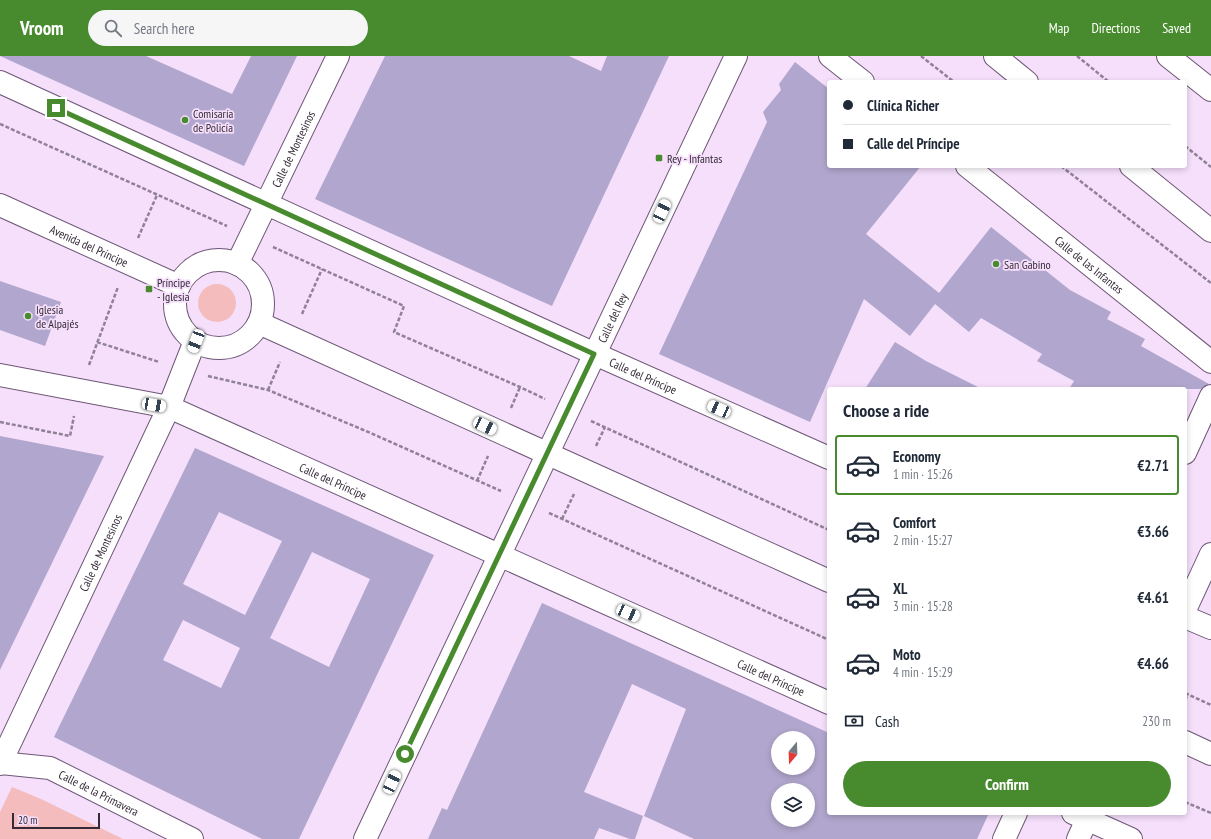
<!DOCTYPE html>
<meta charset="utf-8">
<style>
:root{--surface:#fff;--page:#f6f6f7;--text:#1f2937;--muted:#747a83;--line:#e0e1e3;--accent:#488b2e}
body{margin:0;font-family:"PT Sans Narrow",sans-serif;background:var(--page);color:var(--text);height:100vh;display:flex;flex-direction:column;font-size:15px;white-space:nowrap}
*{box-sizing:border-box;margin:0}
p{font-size:13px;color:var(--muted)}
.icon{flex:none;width:22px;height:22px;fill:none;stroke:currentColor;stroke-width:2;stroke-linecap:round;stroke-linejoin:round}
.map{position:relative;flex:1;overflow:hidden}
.details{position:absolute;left:827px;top:331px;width:360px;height:428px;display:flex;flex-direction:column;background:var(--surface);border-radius:4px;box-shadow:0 2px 6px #0003}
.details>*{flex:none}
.banner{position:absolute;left:827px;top:24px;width:360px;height:88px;border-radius:4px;box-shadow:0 2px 6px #0003;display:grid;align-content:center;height:88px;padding:0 16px;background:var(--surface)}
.needle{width:26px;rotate:199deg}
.controls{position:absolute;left:771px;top:675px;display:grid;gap:8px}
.controls a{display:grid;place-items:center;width:44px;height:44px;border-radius:50%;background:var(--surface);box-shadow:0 2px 6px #0003;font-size:20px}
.scale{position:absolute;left:12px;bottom:10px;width:88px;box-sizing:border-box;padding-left:4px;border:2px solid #352b38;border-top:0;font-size:11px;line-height:14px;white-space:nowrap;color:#352b38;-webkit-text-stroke:3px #f5dffb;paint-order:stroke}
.end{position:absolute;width:18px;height:18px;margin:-9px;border:5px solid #488b2e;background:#fff;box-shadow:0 0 0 2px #fff}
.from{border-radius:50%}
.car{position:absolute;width:12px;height:24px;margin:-12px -6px;border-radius:5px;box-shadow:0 0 3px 1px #0007;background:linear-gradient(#fff 24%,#345 0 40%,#fff 0 76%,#345 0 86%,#fff 0)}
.banner b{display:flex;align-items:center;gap:14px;height:38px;font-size:15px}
.banner b+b{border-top:1px solid var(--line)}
.banner i{width:10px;height:10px;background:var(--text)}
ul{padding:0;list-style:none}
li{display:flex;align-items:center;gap:12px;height:60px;margin:0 8px 6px;padding:0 8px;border:2px solid transparent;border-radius:4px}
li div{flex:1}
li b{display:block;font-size:15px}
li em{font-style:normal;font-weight:800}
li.selected{border-color:var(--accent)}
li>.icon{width:36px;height:36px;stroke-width:1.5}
h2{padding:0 16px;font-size:18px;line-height:48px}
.pay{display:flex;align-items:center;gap:10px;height:44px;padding:0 16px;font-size:15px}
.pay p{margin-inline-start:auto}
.primary-button{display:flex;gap:8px;margin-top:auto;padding:8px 16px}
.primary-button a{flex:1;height:46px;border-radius:24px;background:var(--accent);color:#fff;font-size:16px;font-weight:800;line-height:46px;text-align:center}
header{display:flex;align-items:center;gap:24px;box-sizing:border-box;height:56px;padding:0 20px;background:var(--accent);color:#fff}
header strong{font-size:19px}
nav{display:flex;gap:22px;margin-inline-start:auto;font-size:14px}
.search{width:280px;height:36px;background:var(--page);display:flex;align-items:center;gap:10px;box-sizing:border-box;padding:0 14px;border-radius:22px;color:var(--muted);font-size:15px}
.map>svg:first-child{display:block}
.green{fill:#f4bcbc}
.building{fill:#b1a6cd;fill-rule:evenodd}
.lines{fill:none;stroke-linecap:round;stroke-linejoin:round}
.minor-casing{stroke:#6e5776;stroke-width:24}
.path{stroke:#908195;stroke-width:2.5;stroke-dasharray:4 2;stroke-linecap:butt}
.minor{stroke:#fff;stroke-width:22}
.route{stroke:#488b2e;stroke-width:5}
.poi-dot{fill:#488b2e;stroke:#f5dffb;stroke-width:1.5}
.labels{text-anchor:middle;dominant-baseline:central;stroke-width:3.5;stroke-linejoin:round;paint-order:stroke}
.poi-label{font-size:12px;fill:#352b38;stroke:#f5dffb;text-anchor:start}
.street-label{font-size:12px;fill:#352b38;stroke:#f5dffb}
</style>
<header>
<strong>Vroom</strong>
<div class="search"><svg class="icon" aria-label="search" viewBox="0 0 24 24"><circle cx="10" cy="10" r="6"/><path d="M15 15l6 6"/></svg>Search here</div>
<nav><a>Map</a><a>Directions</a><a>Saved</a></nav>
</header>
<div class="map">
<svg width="1211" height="783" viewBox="0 0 1211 783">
<rect width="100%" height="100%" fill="#f5dffb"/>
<path class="green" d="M198 247a19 19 0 1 1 38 0a19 19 0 1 1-38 0Z
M12,731L41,743L123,783H0V756Z"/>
<path class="building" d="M0,0H146L232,38L251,0H297L244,110Z
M385,0H569L601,15L607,0H669L552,250L315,143Z
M795,6L829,33V110H921L866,178L939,237L991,171L1070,234L1111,256L1107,263L1145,283L1141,290L1209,328L1201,333H1069L1074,325L1037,305L1042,298L981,262L969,276L935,248L910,280L864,243L810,366L659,298L767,66L763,56L781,34L779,28Z
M0,225L61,246L45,290L0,274Z
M895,286L926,305L982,333H865Z
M0,380L104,400L0,614Z
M195,392L434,499L299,783H262L54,681ZM219,456L282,485L245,559L183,528ZM312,496L370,523L329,611L270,582ZM183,564L240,592L221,632L163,604Z
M542,547L829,677V757H989L977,783H694L644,760L686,653L632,628L584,736L643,760L635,783H630L599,772L594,783H428L442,752L447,754ZM778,682H808V712H778ZM778,734H808V764H778Z"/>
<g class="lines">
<g class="minor-casing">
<g id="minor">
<path d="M830,0L863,26"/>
<path d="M995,0L1027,26"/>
<path d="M1168,0L1211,34"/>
<path id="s1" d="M0,26L595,298L829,402"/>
<path id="s2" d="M967,110L1211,306"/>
<path d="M1131,110L1211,175"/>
<path id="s3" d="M0,149L179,230"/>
<circle cx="219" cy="248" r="44"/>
<path id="s4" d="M237,208L338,0"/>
<path d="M259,267L829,525"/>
<path id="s5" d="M0,319L169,351L829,647"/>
<path d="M1185,397L1211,340"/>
<path d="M1185,554L1211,498"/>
<path d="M1185,561L1211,572"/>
<path d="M1185,686L1211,698"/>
<path id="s6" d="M0,707L50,712L192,783"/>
<path id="s7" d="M0,708L169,351L195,285"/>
<path d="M1073,757L1131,783"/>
<path id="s8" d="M365,783L736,0"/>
<path d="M1004,783L1016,757"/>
<path d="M1078,783L1090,757"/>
</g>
</g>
<path class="path" d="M921,0L954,26
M1077,0L1109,26
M0,68L227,170
M1185,90L1211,111
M1061,110L1211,227
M138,182L157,139
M273,191L404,250L394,276L520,331L545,343
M302,258L322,213
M97,286L159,306
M89,309L118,231
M208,320L268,334L366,375L501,435
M268,334L280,306
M511,352L520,331
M591,365L829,474
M0,366L70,380L74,360
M596,390L605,371
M477,425L488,400
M549,457L829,584
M562,463L574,438
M1185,637L1211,649
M1185,644L1188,638
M1185,746L1211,757"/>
<use href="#minor" class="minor"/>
</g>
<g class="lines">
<path class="route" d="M56,52L594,298L405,698"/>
</g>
<g class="poi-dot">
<circle cx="185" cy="64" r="4"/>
<rect x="655" y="98" width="8" height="8" rx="2"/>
<circle cx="996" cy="208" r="4"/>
<rect x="145" y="229" width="8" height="8" rx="2"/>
<circle cx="28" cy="260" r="4"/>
</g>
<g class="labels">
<g class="poi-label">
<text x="193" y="57">Comisaría<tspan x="193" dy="14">de Policía</tspan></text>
<text x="667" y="102">Rey - Infantas</text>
<text x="1004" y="208">San Gabino</text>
<text x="157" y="226">Príncipe<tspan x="157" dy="14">- Iglesia</tspan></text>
<text x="36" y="253">Iglesia<tspan x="36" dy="14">de Alpajés</tspan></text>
</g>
<g class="street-label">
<text stroke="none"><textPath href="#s4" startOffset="128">Calle de Montesinos</textPath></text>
<text stroke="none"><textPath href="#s3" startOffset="98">Avenida del Príncipe</textPath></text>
<text stroke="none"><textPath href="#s2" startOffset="157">Calle de las Infantas</textPath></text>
<text stroke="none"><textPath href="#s8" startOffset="577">Calle del Rey</textPath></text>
<text stroke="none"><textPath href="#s1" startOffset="707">Calle del Príncipe</textPath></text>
<text stroke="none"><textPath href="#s5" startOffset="352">Calle del Príncipe</textPath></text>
<text stroke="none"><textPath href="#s7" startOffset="234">Calle de Montesinos</textPath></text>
<text stroke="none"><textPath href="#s5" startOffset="832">Calle del Príncipe</textPath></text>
<text stroke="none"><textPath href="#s6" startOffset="105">Calle de la Primavera</textPath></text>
</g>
</g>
</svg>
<div class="controls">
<a><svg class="needle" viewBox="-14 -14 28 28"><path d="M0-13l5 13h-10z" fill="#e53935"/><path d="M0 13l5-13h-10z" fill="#747a83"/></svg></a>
<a><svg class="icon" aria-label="layers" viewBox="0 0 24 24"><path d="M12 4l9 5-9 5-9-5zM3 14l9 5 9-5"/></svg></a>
</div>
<div class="scale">20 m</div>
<i class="end from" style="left:405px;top:698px"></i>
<i class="end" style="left:56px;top:52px"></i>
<i class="car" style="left:662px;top:155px;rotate:25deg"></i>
<i class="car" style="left:196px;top:285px;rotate:201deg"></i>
<i class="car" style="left:154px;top:349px;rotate:100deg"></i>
<i class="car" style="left:719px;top:353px;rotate:294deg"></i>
<i class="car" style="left:485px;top:370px;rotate:115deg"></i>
<i class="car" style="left:628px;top:557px;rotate:114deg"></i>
<i class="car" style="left:392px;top:726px;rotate:25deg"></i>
<div class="banner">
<b><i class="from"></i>Clínica Richer</b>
<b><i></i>Calle del Príncipe</b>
</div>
<section class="details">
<h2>Choose a ride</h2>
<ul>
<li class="selected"><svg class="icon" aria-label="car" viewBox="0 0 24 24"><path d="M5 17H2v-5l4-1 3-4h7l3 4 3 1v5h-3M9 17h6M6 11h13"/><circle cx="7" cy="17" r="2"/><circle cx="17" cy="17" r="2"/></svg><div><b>Economy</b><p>1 min · 15:26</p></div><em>€2.71</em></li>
<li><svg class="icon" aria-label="car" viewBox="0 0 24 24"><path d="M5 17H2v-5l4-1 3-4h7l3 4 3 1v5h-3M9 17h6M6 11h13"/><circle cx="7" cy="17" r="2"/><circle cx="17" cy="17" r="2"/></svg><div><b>Comfort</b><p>2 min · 15:27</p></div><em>€3.66</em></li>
<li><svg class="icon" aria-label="car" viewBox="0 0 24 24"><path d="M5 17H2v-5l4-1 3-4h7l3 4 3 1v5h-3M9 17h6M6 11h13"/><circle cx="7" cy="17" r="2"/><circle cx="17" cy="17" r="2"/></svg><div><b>XL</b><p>3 min · 15:28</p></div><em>€4.61</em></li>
<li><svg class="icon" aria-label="car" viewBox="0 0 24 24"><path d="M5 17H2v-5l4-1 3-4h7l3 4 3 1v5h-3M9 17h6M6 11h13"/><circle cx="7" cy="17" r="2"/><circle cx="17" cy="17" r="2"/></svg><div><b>Moto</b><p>4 min · 15:29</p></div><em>€4.66</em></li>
</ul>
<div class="pay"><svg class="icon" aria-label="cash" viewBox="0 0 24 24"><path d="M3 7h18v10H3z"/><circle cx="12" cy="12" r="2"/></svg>Cash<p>230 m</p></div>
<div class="primary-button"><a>Confirm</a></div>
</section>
</div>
